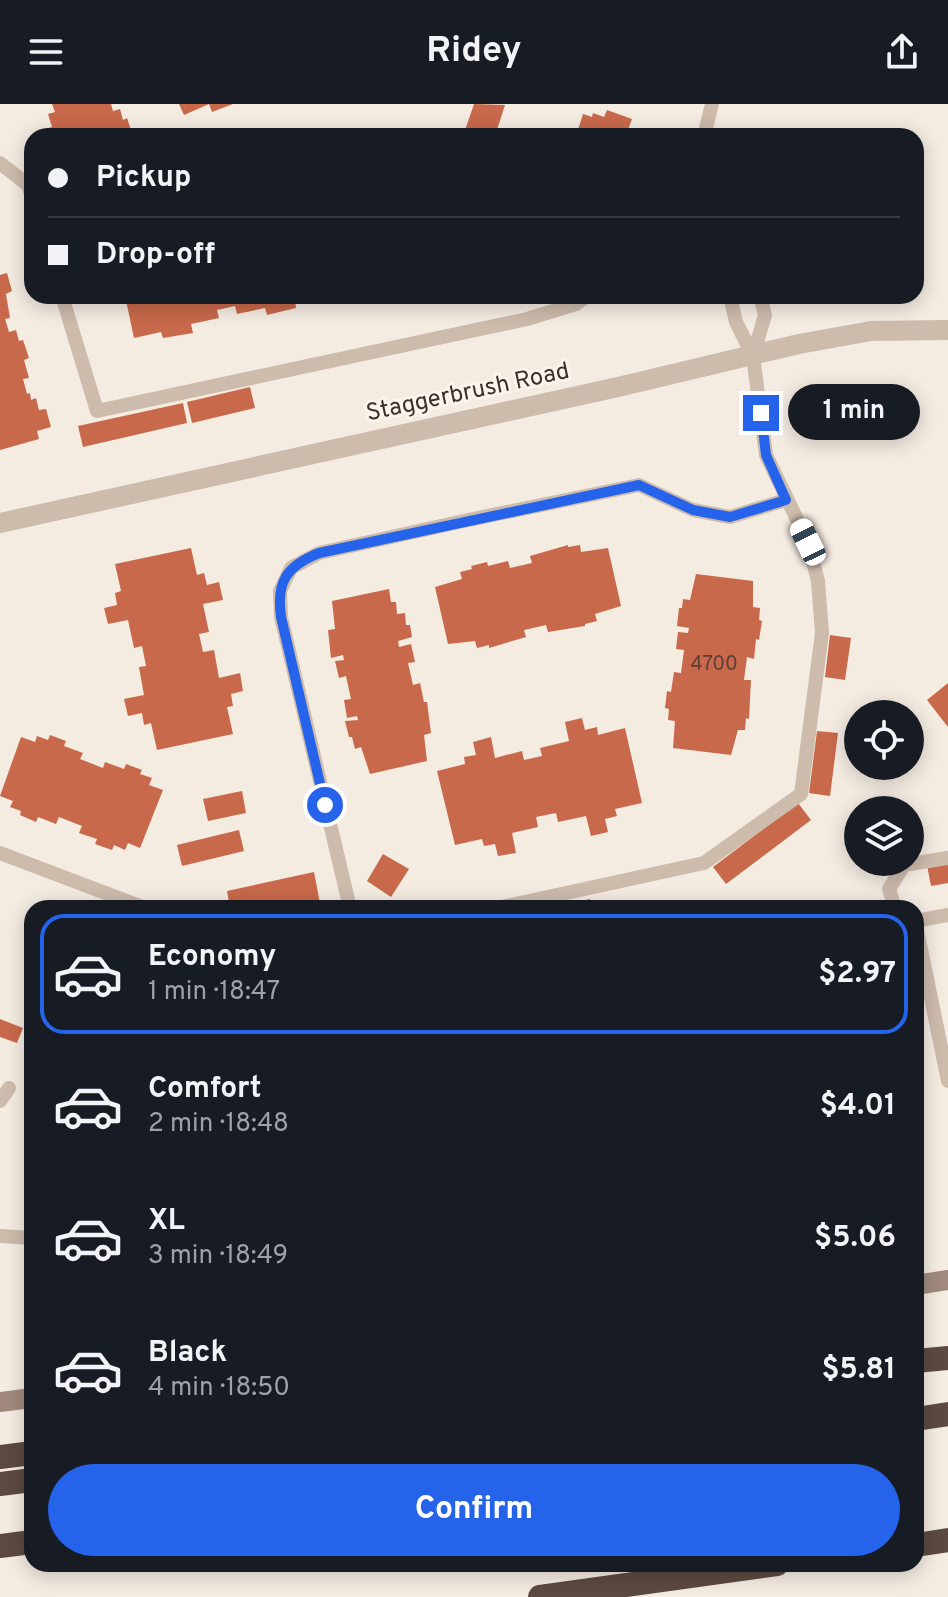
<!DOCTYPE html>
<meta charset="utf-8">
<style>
:root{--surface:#171b24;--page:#242831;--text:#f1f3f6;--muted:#9ea1a6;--line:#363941;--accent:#2563eb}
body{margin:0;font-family:Overpass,sans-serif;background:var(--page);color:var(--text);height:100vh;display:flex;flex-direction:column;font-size:30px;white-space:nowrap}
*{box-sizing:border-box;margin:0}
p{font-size:26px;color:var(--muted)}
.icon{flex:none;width:44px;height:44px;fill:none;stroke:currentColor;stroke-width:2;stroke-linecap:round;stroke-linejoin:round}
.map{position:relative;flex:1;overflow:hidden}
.side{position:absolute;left:24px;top:796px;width:900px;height:672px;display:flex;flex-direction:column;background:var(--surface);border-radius:24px;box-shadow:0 4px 20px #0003}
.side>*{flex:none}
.top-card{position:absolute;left:24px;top:24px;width:900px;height:176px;border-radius:24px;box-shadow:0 4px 20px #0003;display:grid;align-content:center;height:176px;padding:0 24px;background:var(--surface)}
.buttons{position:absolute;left:844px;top:596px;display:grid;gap:16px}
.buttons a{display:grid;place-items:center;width:80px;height:80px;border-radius:50%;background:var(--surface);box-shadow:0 4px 20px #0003;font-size:40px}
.end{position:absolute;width:36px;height:36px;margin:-18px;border:10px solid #2563eb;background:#fff;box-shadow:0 0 0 4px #fff}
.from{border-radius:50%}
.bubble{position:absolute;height:56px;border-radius:28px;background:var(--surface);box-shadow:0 4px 20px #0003;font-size:26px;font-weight:700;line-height:56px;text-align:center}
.car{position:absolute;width:24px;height:48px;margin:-24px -12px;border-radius:10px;box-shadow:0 0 6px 2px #0007;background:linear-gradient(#fff 24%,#345 0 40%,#fff 0 76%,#345 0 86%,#fff 0)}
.top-card b{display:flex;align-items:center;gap:28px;height:76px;font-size:30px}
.top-card b+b{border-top:2px solid var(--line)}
.top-card i{width:20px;height:20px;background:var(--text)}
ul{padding:14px 0 0;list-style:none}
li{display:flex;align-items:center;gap:24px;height:120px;margin:0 16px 12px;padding:0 8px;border:4px solid transparent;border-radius:24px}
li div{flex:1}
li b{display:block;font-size:30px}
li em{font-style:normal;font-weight:700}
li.selected{border-color:var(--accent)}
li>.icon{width:72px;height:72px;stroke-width:1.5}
.primary-button{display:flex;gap:16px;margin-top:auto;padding:16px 24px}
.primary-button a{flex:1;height:92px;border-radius:48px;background:var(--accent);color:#fff;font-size:32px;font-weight:700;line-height:92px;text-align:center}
header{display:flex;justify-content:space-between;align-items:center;height:104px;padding:0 24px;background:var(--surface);font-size:36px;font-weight:700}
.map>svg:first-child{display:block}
.building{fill:#c8694b}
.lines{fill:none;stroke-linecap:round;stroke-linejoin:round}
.lane{stroke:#cdbbac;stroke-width:14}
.street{stroke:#cdbbac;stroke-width:20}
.secondary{stroke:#a18a7d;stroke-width:20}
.highway{stroke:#5c4a42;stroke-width:24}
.route{stroke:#2563eb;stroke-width:10}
.labels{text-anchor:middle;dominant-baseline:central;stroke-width:6;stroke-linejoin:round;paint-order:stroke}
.number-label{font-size:20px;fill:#5e3e33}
.street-label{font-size:24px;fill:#3b302b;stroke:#fbf5ee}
</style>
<header><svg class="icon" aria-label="menu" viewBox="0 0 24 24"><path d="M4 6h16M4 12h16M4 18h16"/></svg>Ridey<svg class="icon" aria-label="share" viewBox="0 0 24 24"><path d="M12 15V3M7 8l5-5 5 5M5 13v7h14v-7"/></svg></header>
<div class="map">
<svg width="948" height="1493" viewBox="0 0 948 1493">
<rect width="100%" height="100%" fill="#f4ebe1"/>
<path class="building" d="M52,0H111L113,7L120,5L123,16L127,14L133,32H48L45,25L52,23L48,10L55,8Z
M179,0H233L212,8L209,0L184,11Z
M474,0L505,1L495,32H463Z
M607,6L632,15L628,26L638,29V32H576L583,10L592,13L593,9L604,13Z
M7,169L12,187L6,190L10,214L5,215L9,228L16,226L19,237L23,236L29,254L24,256L29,274L23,275L27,290L30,289L31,296L36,294L39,306L46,305L51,323L37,327L39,335L0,346V171Z
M125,192H307V193L295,196L296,204L267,211L265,204L237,210L235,202L217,206L219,214L191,220L193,229L163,234L161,228L134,234Z
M250,283L255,304L192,319L187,298Z
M183,299L187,319L83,343L78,322Z
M568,441V443L580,441L581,448L608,444L621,502L595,510L597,517L585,520V522L548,528L546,521L524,526L526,533L489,544V541L477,544L475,537L448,540L435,483L462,475L460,468L472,465L471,462L487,458L488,462L508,457L510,464L532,459L530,452Z
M191,444L197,471L204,469L207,481L219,478L223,496L203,500L209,528L199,530L203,548L214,546L219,574L240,569L243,587L231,590L233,602L227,603L233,630L157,646L151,619L144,621L142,609L128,612L124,595L144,591L139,563L146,562L142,542L134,544L128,516L108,520L104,504L117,501L115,489L121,487L115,460Z
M696,470L753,477V503L760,504L759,516L762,517L759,536L756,535L754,555L747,553L744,576H751L749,615L746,614L745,626H738L731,651L673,644L675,617L668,616L669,605L665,604L667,587L671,588L674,568L681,569L684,546L676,545L678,528L688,529L689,524L677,522L679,504H682L683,495L690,496Z
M389,485L391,498H396L397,510L405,509L406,521H410L412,533L398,537L399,543L411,540L415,558L408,559L413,581L420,579L424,598H427L431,629L424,631L427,657L370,670L361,643L355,645L352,633H349L345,617L358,616L357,612L347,614L344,596L351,595L346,572L339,574L335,557L344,556L343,551L331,554L328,526L335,525L332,497Z
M830,531L851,534L845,576L825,573Z
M948,579V623L927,596Z
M582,614L585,626L597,623L598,631L625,624L642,699L615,705L617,712L605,715L608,728L591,732L586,712L558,718L556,709L536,713L538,723L512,729L516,749L498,752L495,740L484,742L482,735L455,741L437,667L465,660L464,653L476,651L473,638L491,633L495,654L522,647L524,656L542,652L540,644L569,637L565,618Z
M817,627L838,629L830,692L809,689Z
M50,631L66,637L64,642L83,649L80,655L103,664L105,658L124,665L126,660L142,666L140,670L152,674L149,681L163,686L140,744L128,739L125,746L114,741L112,746L95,740L97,735L79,729L82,722L59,713L56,720L38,713L36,718L20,711L21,707L10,703L13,697L0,692L21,633L35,638L37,632L48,636Z
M242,687L246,709L208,717L203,695Z
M798,699L811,716L726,780L713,763Z
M239,726L244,747L182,762L177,741Z
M948,747V779L931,782L925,751Z
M383,750L409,765L391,793L367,777Z
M314,768L320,799L295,804H230L227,787Z
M590,795L592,804H553V803Z
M0,915L23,924L17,939L0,933Z"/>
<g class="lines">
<path class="lane" d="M704,32L712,0
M0,59L28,81L32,93
M62,192L97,307L527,215L576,200L587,192
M753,252L765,211L760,192
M0,749L145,804
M350,804L281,513L280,487L291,464L319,449L468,416L639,381L693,406L730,413L786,396
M497,804L704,759L801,690L822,529L818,477L808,438L766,351L753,252L736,218L730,192
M895,804L889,785L904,761L948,754
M916,817L948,811
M916,821L948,977
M0,997L9,984
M0,1132L32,1134"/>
<path class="street" d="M0,419L618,283L799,240L871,227L948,226"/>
<path class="secondary" d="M916,1181L948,1176
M0,1298L32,1294"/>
<path class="highway" d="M916,1257L948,1254
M916,1315L948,1310
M0,1353L32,1349
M0,1380L32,1376
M916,1441L948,1436
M0,1442L32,1438
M540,1493L777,1460"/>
</g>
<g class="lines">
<path class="route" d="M325,701L281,513C276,477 287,462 319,449L639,381L693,406L730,413L786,396L766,351L761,309"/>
</g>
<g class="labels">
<g class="number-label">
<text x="714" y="561">4700</text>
</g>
<g class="street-label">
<text transform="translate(468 289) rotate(-12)">Staggerbrush Road</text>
</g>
</g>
</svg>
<div class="buttons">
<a><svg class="icon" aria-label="locate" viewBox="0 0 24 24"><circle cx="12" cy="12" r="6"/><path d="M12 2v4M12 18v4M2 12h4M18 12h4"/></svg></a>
<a><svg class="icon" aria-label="layers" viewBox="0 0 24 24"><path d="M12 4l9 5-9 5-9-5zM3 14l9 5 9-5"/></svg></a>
</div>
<i class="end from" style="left:325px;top:701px"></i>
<i class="end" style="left:761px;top:309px"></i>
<div class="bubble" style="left:788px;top:280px;width:132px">1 min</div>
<i class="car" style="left:808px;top:438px;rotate:334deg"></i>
<div class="top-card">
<b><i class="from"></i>Pickup</b>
<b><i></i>Drop-off</b>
</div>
<section class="side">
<ul>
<li class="selected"><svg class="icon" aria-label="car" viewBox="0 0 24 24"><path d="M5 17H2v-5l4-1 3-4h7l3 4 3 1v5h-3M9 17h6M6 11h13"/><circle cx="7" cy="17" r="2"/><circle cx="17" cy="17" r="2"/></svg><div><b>Economy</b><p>1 min · 18:47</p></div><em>$2.97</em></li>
<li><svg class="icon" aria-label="car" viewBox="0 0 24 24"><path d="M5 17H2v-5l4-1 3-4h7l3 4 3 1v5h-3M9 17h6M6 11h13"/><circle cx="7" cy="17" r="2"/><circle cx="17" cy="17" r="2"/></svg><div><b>Comfort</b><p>2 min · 18:48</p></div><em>$4.01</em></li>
<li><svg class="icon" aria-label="car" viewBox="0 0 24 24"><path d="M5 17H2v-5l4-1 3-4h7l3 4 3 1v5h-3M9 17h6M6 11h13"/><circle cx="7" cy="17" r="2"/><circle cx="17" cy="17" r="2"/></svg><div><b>XL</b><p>3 min · 18:49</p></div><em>$5.06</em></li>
<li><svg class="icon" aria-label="car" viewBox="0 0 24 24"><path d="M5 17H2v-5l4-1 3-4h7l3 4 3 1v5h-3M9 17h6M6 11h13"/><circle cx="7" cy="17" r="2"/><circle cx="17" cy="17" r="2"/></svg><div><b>Black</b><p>4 min · 18:50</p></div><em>$5.81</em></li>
</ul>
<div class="primary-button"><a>Confirm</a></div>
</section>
</div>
